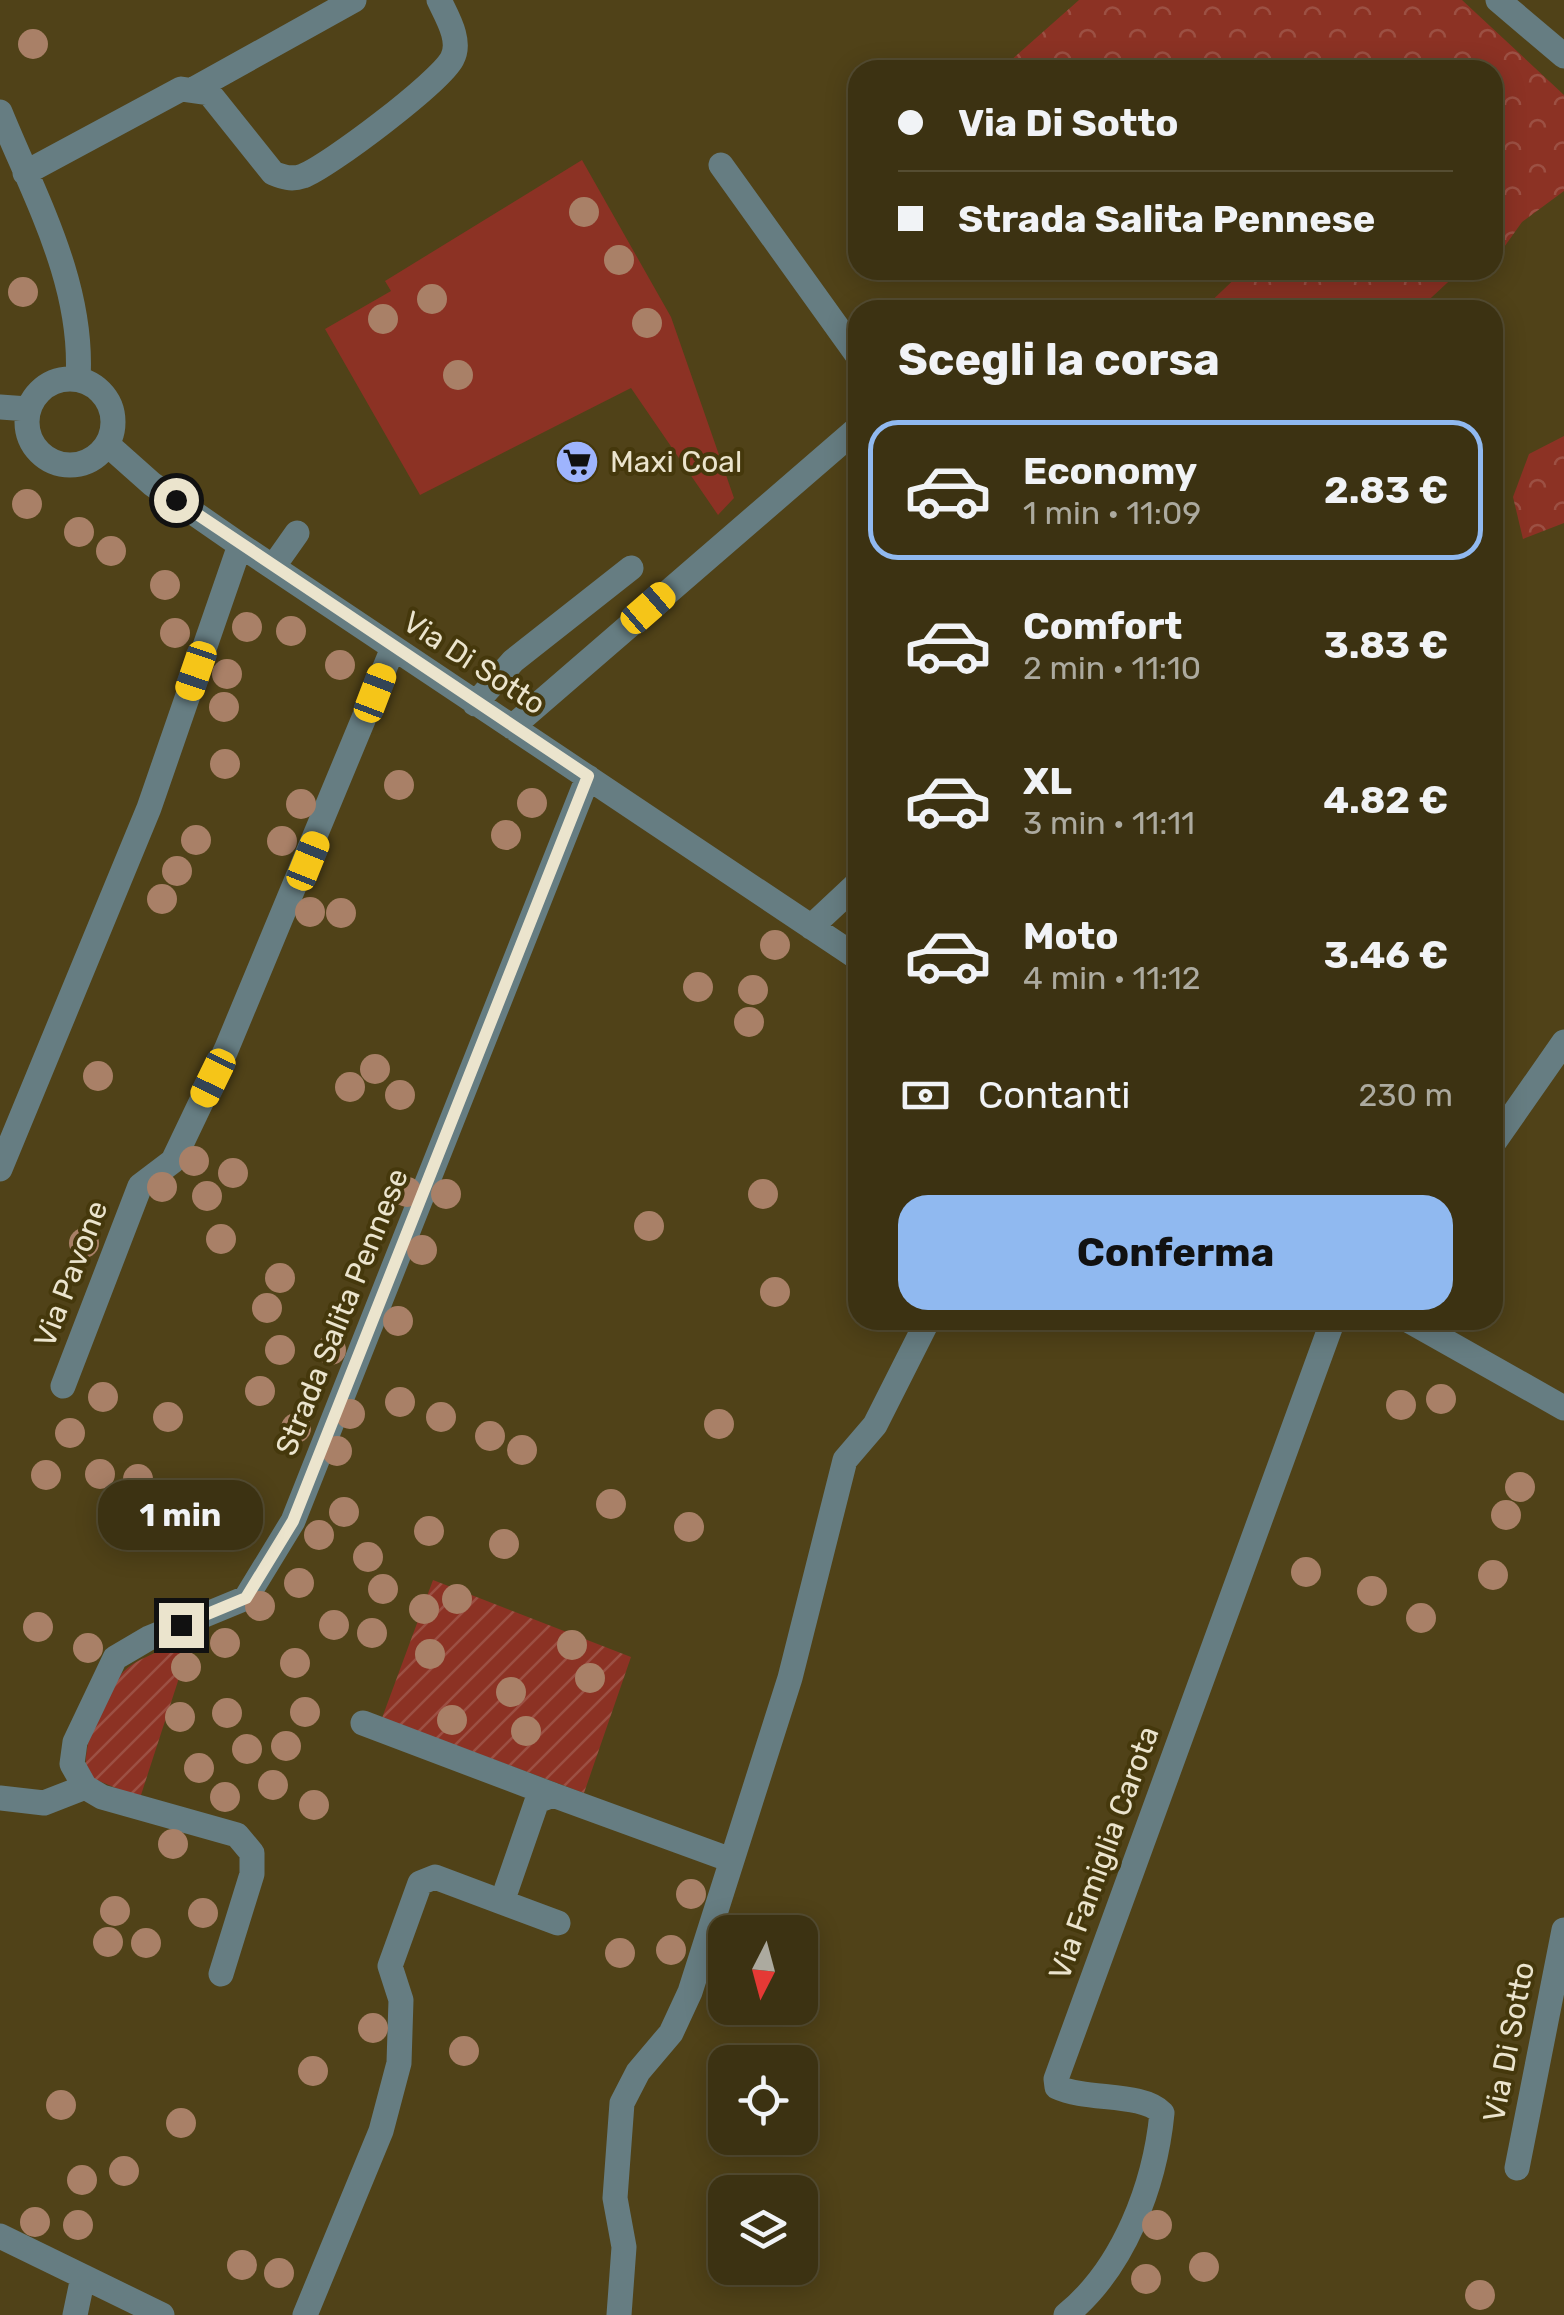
<!DOCTYPE html>
<html lang="it">
<meta charset="utf-8">
<style>
:root{--surface:#3c3212;--page:#473e20;--text:#f1f3f6;--muted:#acaa9f;--line:#554d32;--accent:#90b9f0}
body{margin:0;font-family:Rubik,sans-serif;background:var(--page);color:var(--text);height:100vh;display:flex;flex-direction:column;font-size:38px;white-space:nowrap}
*{box-sizing:border-box;margin:0}
p{font-size:32px;color:var(--muted)}
.icon{flex:none;width:55px;height:55px;fill:none;stroke:currentColor;stroke-width:2;stroke-linecap:round;stroke-linejoin:round}
.map{position:relative;flex:1;overflow:hidden}
.details{position:absolute;left:848px;top:300px;width:655px;height:1030px;display:flex;flex-direction:column;background:var(--surface);border-radius:30px;box-shadow:0 5px 25px #0003,0 0 0 2px var(--line)}
.details>*{flex:none}
.banner{position:absolute;left:848px;top:60px;width:655px;height:220px;border-radius:30px;box-shadow:0 5px 25px #0003,0 0 0 2px var(--line);display:grid;align-content:center;height:220px;padding:0 50px;background:var(--surface)}
.needle{width:65px;rotate:186deg}
.controls{position:absolute;left:708px;top:1915px;display:grid;gap:20px}
.controls a{display:grid;place-items:center;width:110px;height:110px;border-radius:20px;background:var(--surface);box-shadow:0 5px 25px #0003,0 0 0 2px var(--line);font-size:50px}
.end{position:absolute;width:45px;height:45px;margin:-22px;border:12px solid #ebe4cd;background:#111;box-shadow:0 0 0 5px #111}
.from{border-radius:50%}
.bubble{position:absolute;height:70px;border-radius:30px;background:var(--surface);box-shadow:0 5px 25px #0003,0 0 0 2px var(--line);font-size:32px;font-weight:700;line-height:70px;text-align:center}
.car{position:absolute;width:30px;height:60px;margin:-30px -15px;border-radius:12px;box-shadow:0 0 8px 2px #0007;background:linear-gradient(#f5c518 24%,#345 0 40%,#f5c518 0 76%,#345 0 86%,#f5c518 0)}
.banner b{display:flex;align-items:center;gap:35px;height:95px;font-size:38px}
.banner b+b{border-top:2px solid var(--line)}
.banner i{width:25px;height:25px;background:var(--text)}
ul{padding:0;list-style:none}
li{display:flex;align-items:center;gap:30px;height:140px;margin:0 20px 15px;padding:0 30px;border:5px solid transparent;border-radius:30px}
li div{flex:1}
li b{display:block;font-size:38px}
li em{font-style:normal;font-weight:700}
li.current{border-color:var(--accent)}
li>.icon{width:90px;height:90px;stroke-width:1.5}
h2{padding:0 50px;font-size:45px;line-height:120px}
.pay{display:flex;align-items:center;gap:25px;height:110px;padding:0 50px;font-size:38px}
.pay p{margin-inline-start:auto}
.primary-button{display:flex;gap:20px;margin-top:auto;padding:20px 50px}
.primary-button a{flex:1;height:115px;border-radius:30px;background:var(--accent);color:#111;font-size:40px;font-weight:700;line-height:115px;text-align:center}
.map>svg:first-child{display:block}
.grass{fill:#8c3224}
.forest{fill:url(#forest-crowns)}
.garden{fill:url(#garden-furrows)}
.lines{fill:none;stroke-linecap:round;stroke-linejoin:round}
.minor{stroke:#667d82;stroke-width:25}
.tree{fill:#a98067}
.route{stroke:#ebe4cd;stroke-width:12}
.labels{text-anchor:middle;dominant-baseline:central;stroke-width:8;stroke-linejoin:round;paint-order:stroke}
.poi-label{font-size:30px;fill:#ebe4cd;stroke:#45380c;text-anchor:start}
.street-label{font-size:30px;fill:#ebe4cd;stroke:#45380c}
</style>
<div class="map">
<svg width="1564" height="2315" viewBox="0 0 1564 2315">
<defs>
<pattern id="forest-crowns" width="20" height="18" patternUnits="userSpaceOnUse" patternTransform="scale(2.5)"><rect width="20" height="18" fill="#8c3224"/><path d="M2 6a3 3 0 1 1 6 0M12 15a3 3 0 1 1 6 0" fill="none" stroke="#9c5043"/></pattern>
<pattern id="garden-furrows" width="10" height="10" patternUnits="userSpaceOnUse" patternTransform="scale(2.5)"><rect width="10" height="10" fill="#8c3224"/><path d="M-1 1l2-2M0 10L10 0M9 11l2-2" fill="none" stroke="#9c5043"/></pattern>
</defs>
<rect width="100%" height="100%" fill="#504218"/>
<path class="grass" d="M582,160L671,317L734,498L718,515L631,388L420,495L325,329L391,291L385,281Z"/>
<path class="forest" d="M1079,0H1462L1564,95V191L1522,222L1502,250L1493,254L1492,70H1000Z
M1244,270H1461L1418,310H1202Z
M1564,436V523L1523,539L1513,497L1529,454Z"/>
<path class="garden" d="M433,1580L631,1657L584,1793L382,1718Z
M192,1638L140,1798L87,1776C80,1746 105,1681 133,1664C151,1653 173,1646 192,1638Z"/>
<g class="lines">
<path class="minor" d="M1498,0L1564,56
M196,88L354,0
M0,112C35,198 84,284 78,379
M721,165L858,356
M25,173L181,89L209,93L273,173C283,177 291,180 303,176C329,166 439,83 452,59C462,41 447,17 439,0
M27 422a43 43 0 1 1 86 0a43 43 0 1 1-86 0Z
M0,407L28,409
M107,444L152,484L240,545L858,958
M273,567L297,533
M475,704L513,661L631,568
M512,727L858,428
M811,927L858,883
M1492,1145L1564,1042
M0,1169L149,808L240,545
M1408,1320L1564,1408
M63,1386L140,1186L173,1161L226,1050L393,648
M363,1723L553,1795
M0,1798L44,1803L85,1787
M502,1902L537,1801L553,1795L731,1860
M221,1974L252,1874V1853L237,1835L102,1797L85,1787L72,1764L75,1742L115,1658L149,1638L246,1598L293,1521L588,777
M1517,2168L1564,1930
M0,2236L162,2315
M75,2315L83,2277
M305,2315L381,2131L399,2063L401,2000L390,1966L420,1883L435,1877L558,1923
M619,2315L624,2247L615,2198L622,2103L638,2072L671,2033L690,1992L790,1678L845,1460L875,1425L928,1320
M1066,2315C1124,2268 1155,2185 1162,2113C1142,2092 1087,2101 1057,2087L1056,2079L1333,1320"/>
</g>
<g class="tree">
<circle cx="33" cy="44" r="15"/>
<circle cx="584" cy="212" r="15"/>
<circle cx="619" cy="260" r="15"/>
<circle cx="23" cy="292" r="15"/>
<circle cx="432" cy="299" r="15"/>
<circle cx="383" cy="319" r="15"/>
<circle cx="647" cy="323" r="15"/>
<circle cx="458" cy="375" r="15"/>
<circle cx="27" cy="504" r="15"/>
<circle cx="79" cy="532" r="15"/>
<circle cx="111" cy="551" r="15"/>
<circle cx="165" cy="585" r="15"/>
<circle cx="247" cy="627" r="15"/>
<circle cx="291" cy="631" r="15"/>
<circle cx="175" cy="633" r="15"/>
<circle cx="340" cy="665" r="15"/>
<circle cx="227" cy="674" r="15"/>
<circle cx="224" cy="707" r="15"/>
<circle cx="225" cy="764" r="15"/>
<circle cx="399" cy="785" r="15"/>
<circle cx="532" cy="803" r="15"/>
<circle cx="301" cy="804" r="15"/>
<circle cx="506" cy="835" r="15"/>
<circle cx="196" cy="840" r="15"/>
<circle cx="282" cy="841" r="15"/>
<circle cx="177" cy="871" r="15"/>
<circle cx="162" cy="899" r="15"/>
<circle cx="310" cy="912" r="15"/>
<circle cx="341" cy="913" r="15"/>
<circle cx="775" cy="945" r="15"/>
<circle cx="698" cy="987" r="15"/>
<circle cx="753" cy="990" r="15"/>
<circle cx="749" cy="1022" r="15"/>
<circle cx="375" cy="1069" r="15"/>
<circle cx="98" cy="1076" r="15"/>
<circle cx="350" cy="1087" r="15"/>
<circle cx="400" cy="1095" r="15"/>
<circle cx="194" cy="1161" r="15"/>
<circle cx="233" cy="1173" r="15"/>
<circle cx="162" cy="1187" r="15"/>
<circle cx="407" cy="1192" r="15"/>
<circle cx="446" cy="1194" r="15"/>
<circle cx="763" cy="1194" r="15"/>
<circle cx="207" cy="1196" r="15"/>
<circle cx="649" cy="1226" r="15"/>
<circle cx="221" cy="1239" r="15"/>
<circle cx="84" cy="1243" r="15"/>
<circle cx="422" cy="1250" r="15"/>
<circle cx="280" cy="1278" r="15"/>
<circle cx="775" cy="1292" r="15"/>
<circle cx="267" cy="1308" r="15"/>
<circle cx="398" cy="1321" r="15"/>
<circle cx="280" cy="1350" r="15"/>
<circle cx="331" cy="1350" r="15"/>
<circle cx="260" cy="1391" r="15"/>
<circle cx="103" cy="1397" r="15"/>
<circle cx="1441" cy="1399" r="15"/>
<circle cx="400" cy="1402" r="15"/>
<circle cx="1401" cy="1405" r="15"/>
<circle cx="350" cy="1414" r="15"/>
<circle cx="168" cy="1417" r="15"/>
<circle cx="441" cy="1417" r="15"/>
<circle cx="719" cy="1424" r="15"/>
<circle cx="296" cy="1428" r="15"/>
<circle cx="70" cy="1433" r="15"/>
<circle cx="490" cy="1436" r="15"/>
<circle cx="522" cy="1450" r="15"/>
<circle cx="337" cy="1451" r="15"/>
<circle cx="100" cy="1474" r="15"/>
<circle cx="46" cy="1475" r="15"/>
<circle cx="138" cy="1479" r="15"/>
<circle cx="1520" cy="1487" r="15"/>
<circle cx="611" cy="1504" r="15"/>
<circle cx="344" cy="1512" r="15"/>
<circle cx="1506" cy="1515" r="15"/>
<circle cx="127" cy="1516" r="15"/>
<circle cx="689" cy="1527" r="15"/>
<circle cx="429" cy="1531" r="15"/>
<circle cx="319" cy="1535" r="15"/>
<circle cx="504" cy="1544" r="15"/>
<circle cx="368" cy="1557" r="15"/>
<circle cx="1306" cy="1572" r="15"/>
<circle cx="1493" cy="1575" r="15"/>
<circle cx="299" cy="1583" r="15"/>
<circle cx="383" cy="1589" r="15"/>
<circle cx="1372" cy="1591" r="15"/>
<circle cx="457" cy="1599" r="15"/>
<circle cx="260" cy="1606" r="15"/>
<circle cx="424" cy="1609" r="15"/>
<circle cx="1421" cy="1618" r="15"/>
<circle cx="334" cy="1625" r="15"/>
<circle cx="38" cy="1627" r="15"/>
<circle cx="372" cy="1633" r="15"/>
<circle cx="225" cy="1643" r="15"/>
<circle cx="572" cy="1645" r="15"/>
<circle cx="88" cy="1648" r="15"/>
<circle cx="430" cy="1654" r="15"/>
<circle cx="295" cy="1663" r="15"/>
<circle cx="186" cy="1667" r="15"/>
<circle cx="590" cy="1678" r="15"/>
<circle cx="511" cy="1692" r="15"/>
<circle cx="305" cy="1712" r="15"/>
<circle cx="227" cy="1713" r="15"/>
<circle cx="180" cy="1717" r="15"/>
<circle cx="452" cy="1720" r="15"/>
<circle cx="526" cy="1731" r="15"/>
<circle cx="286" cy="1746" r="15"/>
<circle cx="247" cy="1749" r="15"/>
<circle cx="199" cy="1768" r="15"/>
<circle cx="273" cy="1785" r="15"/>
<circle cx="225" cy="1797" r="15"/>
<circle cx="314" cy="1805" r="15"/>
<circle cx="173" cy="1844" r="15"/>
<circle cx="691" cy="1894" r="15"/>
<circle cx="115" cy="1911" r="15"/>
<circle cx="203" cy="1913" r="15"/>
<circle cx="108" cy="1942" r="15"/>
<circle cx="146" cy="1943" r="15"/>
<circle cx="671" cy="1950" r="15"/>
<circle cx="620" cy="1953" r="15"/>
<circle cx="373" cy="2028" r="15"/>
<circle cx="464" cy="2051" r="15"/>
<circle cx="313" cy="2071" r="15"/>
<circle cx="61" cy="2105" r="15"/>
<circle cx="181" cy="2123" r="15"/>
<circle cx="124" cy="2171" r="15"/>
<circle cx="82" cy="2180" r="15"/>
<circle cx="35" cy="2222" r="15"/>
<circle cx="78" cy="2225" r="15"/>
<circle cx="1157" cy="2225" r="15"/>
<circle cx="242" cy="2265" r="15"/>
<circle cx="1204" cy="2267" r="15"/>
<circle cx="279" cy="2273" r="15"/>
<circle cx="1146" cy="2279" r="15"/>
<circle cx="1480" cy="2295" r="15"/>
</g>
<g class="lines">
<path class="route" d="M176,500L588,776L293,1521L246,1598L181,1625"/>
</g>
<defs>
<g id="supermarket-disc" transform="scale(2.25)"><circle r="9.5" fill="#9eb4fd" stroke="#45380c"/><path d="M-6-5.5h2.5l.6 2H6L4.5 2H-2.5L-4.4-4H-6ZM-1.5 3.2a1.3 1.3 0 1 0 .1 0ZM3 3.2a1.3 1.3 0 1 0 .1 0Z" fill="#111"/></g>
</defs>
<g fill-rule="evenodd">
<use href="#supermarket-disc" x="577" y="462"/>
</g>
<g class="labels">
<g class="poi-label">
<text x="610" y="462">Maxi Coal</text>
</g>
<g class="street-label">
<text transform="translate(474 663) rotate(33)">Via Di Sotto</text>
<text transform="translate(71 1274) rotate(-69)">Via Pavone</text>
<text transform="translate(342 1312) rotate(-68)">Strada Salita Pennese</text>
<text transform="translate(1104 1853) rotate(-70)">Via Famiglia Carota</text>
<text transform="translate(1509 2042) rotate(-79)">Via Di Sotto</text>
</g>
</g>
</svg>
<div class="controls">
<a><svg class="needle" viewBox="-14 -14 28 28"><path d="M0-13l5 13h-10z" fill="#e53935"/><path d="M0 13l5-13h-10z" fill="#acaa9f"/></svg></a>
<a><svg class="icon" aria-label="locate" viewBox="0 0 24 24"><circle cx="12" cy="12" r="6"/><path d="M12 2v4M12 18v4M2 12h4M18 12h4"/></svg></a>
<a><svg class="icon" aria-label="layers" viewBox="0 0 24 24"><path d="M12 4l9 5-9 5-9-5zM3 14l9 5 9-5"/></svg></a>
</div>
<i class="end from" style="left:176px;top:500px"></i>
<i class="end" style="left:181px;top:1625px"></i>
<div class="bubble" style="left:98px;top:1480px;width:165px">1 min</div>
<i class="car" style="left:648px;top:608px;rotate:49deg"></i>
<i class="car" style="left:196px;top:671px;rotate:199deg"></i>
<i class="car" style="left:375px;top:693px;rotate:21deg"></i>
<i class="car" style="left:308px;top:861px;rotate:22deg"></i>
<i class="car" style="left:213px;top:1078px;rotate:206deg"></i>
<div class="banner">
<b><i class="from"></i>Via Di Sotto</b>
<b><i></i>Strada Salita Pennese</b>
</div>
<section class="details">
<h2>Scegli la corsa</h2>
<ul>
<li class="current"><svg class="icon" aria-label="car" viewBox="0 0 24 24"><path d="M5 17H2v-5l4-1 3-4h7l3 4 3 1v5h-3M9 17h6M6 11h13"/><circle cx="7" cy="17" r="2"/><circle cx="17" cy="17" r="2"/></svg><div><b>Economy</b><p>1 min · 11:09</p></div><em>2.83 €</em></li>
<li><svg class="icon" aria-label="car" viewBox="0 0 24 24"><path d="M5 17H2v-5l4-1 3-4h7l3 4 3 1v5h-3M9 17h6M6 11h13"/><circle cx="7" cy="17" r="2"/><circle cx="17" cy="17" r="2"/></svg><div><b>Comfort</b><p>2 min · 11:10</p></div><em>3.83 €</em></li>
<li><svg class="icon" aria-label="car" viewBox="0 0 24 24"><path d="M5 17H2v-5l4-1 3-4h7l3 4 3 1v5h-3M9 17h6M6 11h13"/><circle cx="7" cy="17" r="2"/><circle cx="17" cy="17" r="2"/></svg><div><b>XL</b><p>3 min · 11:11</p></div><em>4.82 €</em></li>
<li><svg class="icon" aria-label="car" viewBox="0 0 24 24"><path d="M5 17H2v-5l4-1 3-4h7l3 4 3 1v5h-3M9 17h6M6 11h13"/><circle cx="7" cy="17" r="2"/><circle cx="17" cy="17" r="2"/></svg><div><b>Moto</b><p>4 min · 11:12</p></div><em>3.46 €</em></li>
</ul>
<div class="pay"><svg class="icon" aria-label="cash" viewBox="0 0 24 24"><path d="M3 7h18v10H3z"/><circle cx="12" cy="12" r="2"/></svg>Contanti<p>230 m</p></div>
<div class="primary-button"><a>Conferma</a></div>
</section>
</div>
